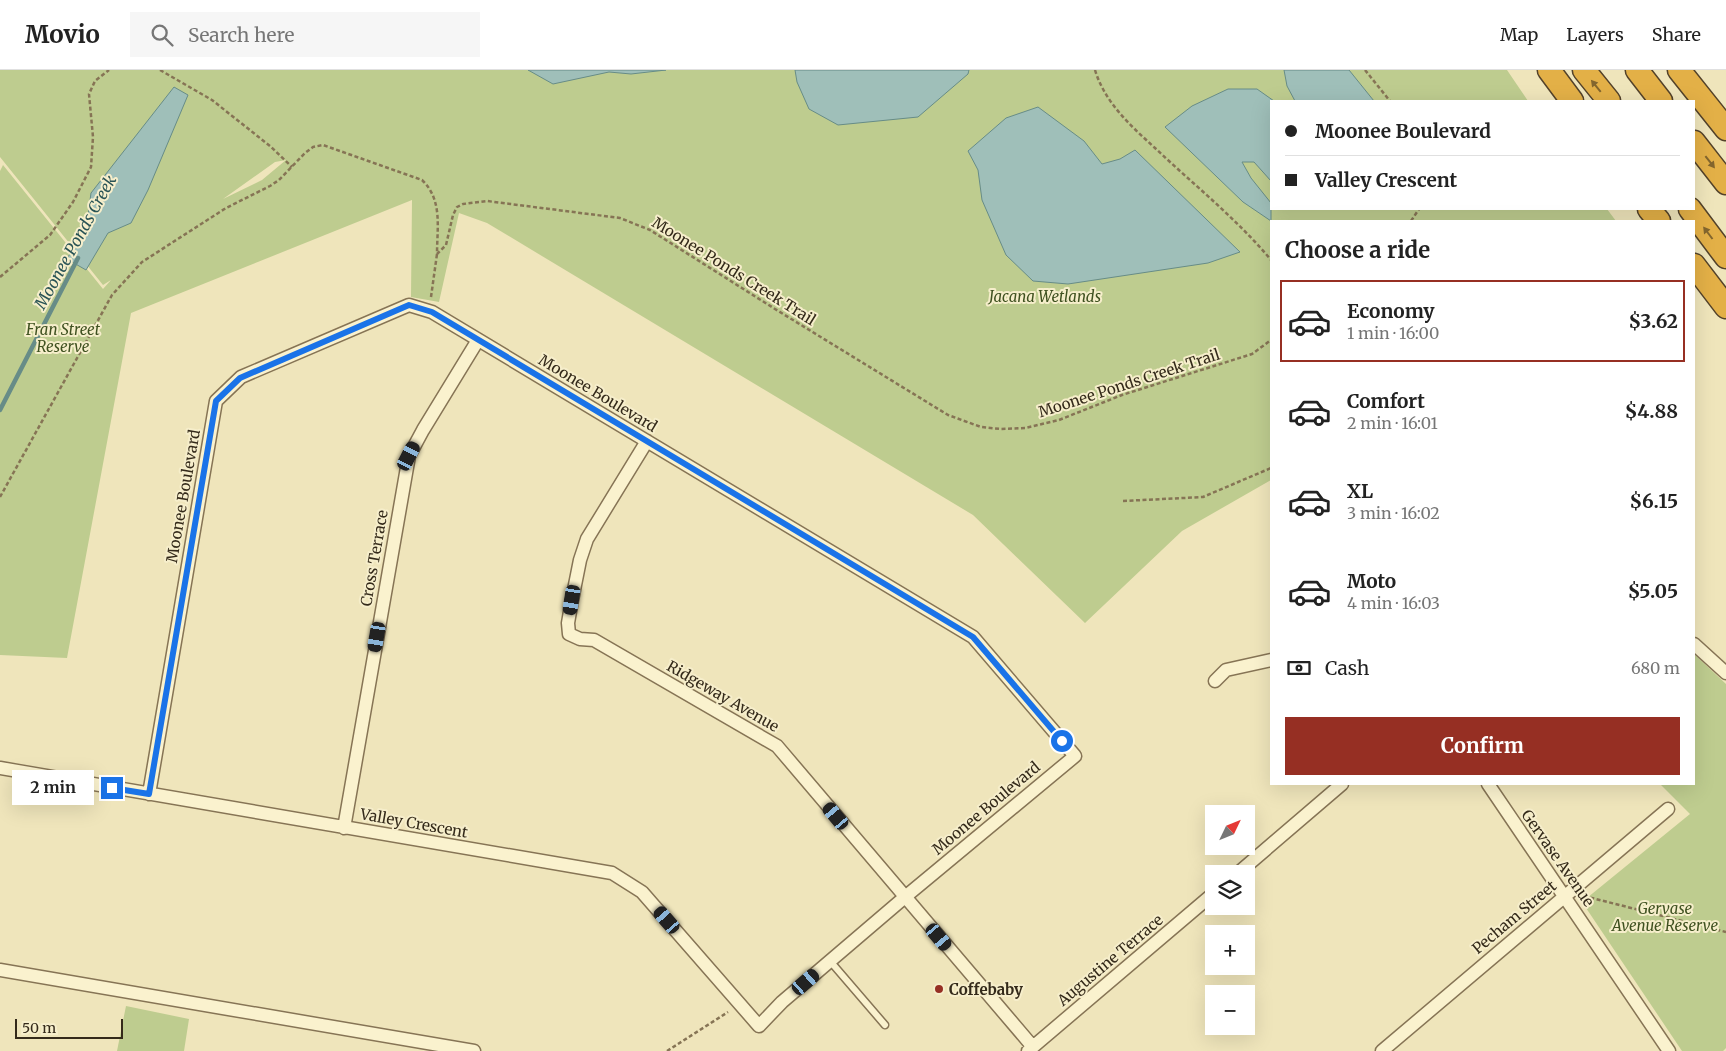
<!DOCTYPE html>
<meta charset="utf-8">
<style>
:root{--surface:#fff;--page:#f6f6f6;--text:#222;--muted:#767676;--line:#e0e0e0;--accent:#962f23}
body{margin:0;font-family:Merriweather,serif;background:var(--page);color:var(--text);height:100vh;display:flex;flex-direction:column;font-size:19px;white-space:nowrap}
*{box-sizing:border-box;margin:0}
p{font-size:16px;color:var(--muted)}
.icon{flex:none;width:28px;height:28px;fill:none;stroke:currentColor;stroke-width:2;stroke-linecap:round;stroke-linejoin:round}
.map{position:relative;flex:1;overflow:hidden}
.details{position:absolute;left:1270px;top:150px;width:425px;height:565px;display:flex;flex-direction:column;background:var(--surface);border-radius:0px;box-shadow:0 5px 20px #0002}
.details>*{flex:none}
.guide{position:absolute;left:1270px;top:30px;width:425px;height:110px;border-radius:0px;box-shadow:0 5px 20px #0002;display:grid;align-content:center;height:110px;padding:0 15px;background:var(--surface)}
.needle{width:32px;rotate:47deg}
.buttons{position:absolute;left:1205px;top:735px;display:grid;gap:10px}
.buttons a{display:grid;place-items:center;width:50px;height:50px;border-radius:0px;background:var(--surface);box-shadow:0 5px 20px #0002;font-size:25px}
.scale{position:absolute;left:15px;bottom:12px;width:108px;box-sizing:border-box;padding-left:5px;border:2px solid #342a1a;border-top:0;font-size:14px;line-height:18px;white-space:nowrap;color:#342a1a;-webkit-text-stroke:4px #f6eecb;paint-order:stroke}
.end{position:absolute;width:22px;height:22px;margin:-11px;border:6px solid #1a73e8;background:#fff;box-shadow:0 0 0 2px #fff}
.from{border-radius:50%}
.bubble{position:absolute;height:35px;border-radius:0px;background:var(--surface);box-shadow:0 5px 20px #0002;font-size:16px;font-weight:700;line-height:35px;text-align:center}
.car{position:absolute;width:15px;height:30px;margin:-15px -8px;border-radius:6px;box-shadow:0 0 4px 1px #0007;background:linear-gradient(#222 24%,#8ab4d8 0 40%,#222 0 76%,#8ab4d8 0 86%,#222 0)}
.guide b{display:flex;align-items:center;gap:18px;height:48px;font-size:19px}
.guide b+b{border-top:1px solid var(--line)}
.guide i{width:12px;height:12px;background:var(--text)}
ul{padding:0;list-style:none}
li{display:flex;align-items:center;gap:15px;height:82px;margin:0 10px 8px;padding:0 5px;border:2px solid transparent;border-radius:0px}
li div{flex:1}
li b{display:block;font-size:19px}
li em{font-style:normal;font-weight:700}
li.selected{border-color:var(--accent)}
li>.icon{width:45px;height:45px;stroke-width:1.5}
h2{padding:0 15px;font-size:22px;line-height:60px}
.pay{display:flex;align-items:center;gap:12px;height:55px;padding:0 15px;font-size:19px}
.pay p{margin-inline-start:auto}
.action{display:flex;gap:10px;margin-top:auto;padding:10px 15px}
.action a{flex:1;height:58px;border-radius:0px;background:var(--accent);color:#fff;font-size:20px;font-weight:700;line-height:58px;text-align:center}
header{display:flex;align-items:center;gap:30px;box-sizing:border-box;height:70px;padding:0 25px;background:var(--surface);border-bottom:1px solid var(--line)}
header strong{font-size:24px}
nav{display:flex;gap:28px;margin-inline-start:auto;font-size:18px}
.search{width:350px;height:45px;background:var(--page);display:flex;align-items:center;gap:12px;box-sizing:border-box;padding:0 18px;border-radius:0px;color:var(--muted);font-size:19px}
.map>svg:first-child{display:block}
.green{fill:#becc8f;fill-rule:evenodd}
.water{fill:#9fbfb9;stroke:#678c87}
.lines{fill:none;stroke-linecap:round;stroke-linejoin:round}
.stream{stroke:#678c87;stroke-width:4.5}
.lane-casing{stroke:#867455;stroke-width:9}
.street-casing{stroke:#867455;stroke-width:15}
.highway-casing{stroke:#53422a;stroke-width:25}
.path{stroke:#867455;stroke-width:2.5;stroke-dasharray:4 2.5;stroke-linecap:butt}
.lane{stroke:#faf2ce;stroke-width:6}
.street{stroke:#faf2ce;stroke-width:12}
.highway{stroke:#e3b047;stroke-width:22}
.oneway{fill:#83662e}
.route{stroke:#1a73e8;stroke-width:6}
.poi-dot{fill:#962f23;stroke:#f6eecb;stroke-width:2}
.labels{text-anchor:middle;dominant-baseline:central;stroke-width:4;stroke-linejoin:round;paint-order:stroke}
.street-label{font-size:15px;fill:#342a1a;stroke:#f6eecb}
.park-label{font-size:15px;font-style:italic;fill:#3f5120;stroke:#f6eecb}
.poi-label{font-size:15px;font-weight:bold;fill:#342a1a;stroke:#f6eecb;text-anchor:start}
.water-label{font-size:16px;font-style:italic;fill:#295355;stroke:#f6eecb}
</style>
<header>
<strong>Movio</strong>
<div class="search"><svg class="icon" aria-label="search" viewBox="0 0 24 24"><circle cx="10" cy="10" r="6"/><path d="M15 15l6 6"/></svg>Search here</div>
<nav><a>Map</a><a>Layers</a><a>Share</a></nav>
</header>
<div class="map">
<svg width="1726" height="981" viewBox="0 0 1726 981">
<rect width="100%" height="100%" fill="#efe5bb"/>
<path class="green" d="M0,0H1507L1528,31H1271V139H1607L1616,151H1271V410L1182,461L1085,553L973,445L487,153L459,143L439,232L411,227L412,130L131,243L67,588L0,585V101L3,95L103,219L111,210L103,215L0,87ZM286,90L262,110L223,129L275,92Z
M1694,584L1726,614V978L1723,981H1682L1582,832L1690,744L1660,714H1694Z
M126,936L189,949L184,981H117Z"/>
<path class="water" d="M528,0H666L631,4L609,2L553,14Z
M795,0H969L968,4L918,47L838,55L809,39L797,12Z
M1284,0H1349L1374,31H1295L1287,16Z
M174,17L188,25L148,120L131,153L108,163L86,200L67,189L87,153L91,123Z
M1228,19H1257L1274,31H1271V111L1254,92H1242L1251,108L1271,133V151L1243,132L1165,57L1192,36Z
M1038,37L1084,71L1102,94L1120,89L1135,80L1240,182L1208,193L1068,214L1033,211L1006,185L982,130L978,100L968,81L1006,48Z"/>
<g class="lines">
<path class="stream" d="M0,340L78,188"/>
<g class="lane-casing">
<path id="lane" d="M830,891L885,955"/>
</g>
<g class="street-casing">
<path id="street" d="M647,371L587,469L580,490L572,530L568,553L569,564L580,569L594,570L777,676L1033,977
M1694,574L1726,603
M1215,611L1226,600L1271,590
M0,698L612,803L642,822L759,956L782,932L905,827L1075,686L973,567L432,242L409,235L241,307L216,331L149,724
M1488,714L1669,981
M344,758L409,386L423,360L478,270
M1237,804L1342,714
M0,900L474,981
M1028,981L1214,823
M1382,981L1668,739"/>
</g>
<g class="highway-casing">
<path id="highway" d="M1549,0L1572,31
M1584,0L1609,31
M1637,0L1661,31
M1679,0L1726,59
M1694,72L1726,113
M1649,139L1659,151
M1690,139L1726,187
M1694,195L1726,237"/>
</g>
<path class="path" d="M160,0L212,30L270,76L292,97
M1095,0C1105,33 1131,56 1155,78C1194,115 1237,149 1271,190
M1365,0L1390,31
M1411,151L1419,139
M0,207L50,165L73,132L91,97L93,67L89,24L95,11L109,0
M431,227L437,184
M0,427L112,225L142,192L226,138L270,116L279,110L305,83L313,77L323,75L422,110C443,130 437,158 437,184L446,175L453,145L457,137L463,134L487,131L620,148L650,160L775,239L948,345L981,357L1001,359L1025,358L1059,350L1122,325L1252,284L1271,270
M1123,431L1203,427L1271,398
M1584,826L1726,862
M667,981L728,942"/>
<use href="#lane" class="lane"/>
<use href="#street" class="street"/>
<use href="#highway" class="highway"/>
</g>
<defs><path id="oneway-solid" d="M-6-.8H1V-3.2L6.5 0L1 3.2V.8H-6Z" transform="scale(1.25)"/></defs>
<g class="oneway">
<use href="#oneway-solid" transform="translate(1596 16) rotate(-129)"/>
<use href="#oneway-solid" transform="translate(1710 92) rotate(52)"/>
<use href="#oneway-solid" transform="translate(1708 163) rotate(-127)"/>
</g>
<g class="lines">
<path class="route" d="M112,718L149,724L216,331L240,308L409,235L432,242L973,567L1062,671"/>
</g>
<circle class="poi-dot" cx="939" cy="919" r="5"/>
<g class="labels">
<g class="street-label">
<text transform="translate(734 201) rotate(32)">Moonee Ponds Creek Trail</text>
<text transform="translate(1129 313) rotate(-18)">Moonee Ponds Creek Trail</text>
<text transform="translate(598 323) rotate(31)">Moonee Boulevard</text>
<text transform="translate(183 426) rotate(-80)">Moonee Boulevard</text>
<text transform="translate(374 488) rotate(-80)">Cross Terrace</text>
<text transform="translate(723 626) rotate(30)">Ridgeway Avenue</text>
<text transform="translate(986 738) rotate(-40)">Moonee Boulevard</text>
<text transform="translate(414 753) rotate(10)">Valley Crescent</text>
<text transform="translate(1558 788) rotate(55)">Gervase Avenue</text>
<text transform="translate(1514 847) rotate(-40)">Pecham Street</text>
<text transform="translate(1110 890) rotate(-40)">Augustine Terrace</text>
</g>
<g class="park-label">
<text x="1045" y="226">Jacana Wetlands</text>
<text x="63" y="259">Fran Street<tspan x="63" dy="17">Reserve</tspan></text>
<text x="1665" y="838">Gervase<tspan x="1665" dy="17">Avenue Reserve</tspan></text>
</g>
<g class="poi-label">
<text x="949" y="919">Coffebaby</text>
</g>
<g class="water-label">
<text transform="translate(75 172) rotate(-61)">Moonee Ponds Creek</text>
</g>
</g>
</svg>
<div class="buttons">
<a><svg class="needle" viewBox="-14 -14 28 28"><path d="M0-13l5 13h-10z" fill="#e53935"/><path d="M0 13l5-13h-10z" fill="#767676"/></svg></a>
<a><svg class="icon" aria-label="layers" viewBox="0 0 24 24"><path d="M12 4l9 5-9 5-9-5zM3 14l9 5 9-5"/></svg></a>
<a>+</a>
<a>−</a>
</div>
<div class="scale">50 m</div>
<i class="end from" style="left:1062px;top:671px"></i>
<i class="end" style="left:112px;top:718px"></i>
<div class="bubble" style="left:12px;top:700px;width:82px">2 min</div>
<i class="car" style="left:409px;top:386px;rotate:27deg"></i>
<i class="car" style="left:572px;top:530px;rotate:189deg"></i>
<i class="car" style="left:377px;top:567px;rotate:190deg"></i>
<i class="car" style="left:836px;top:746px;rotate:320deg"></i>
<i class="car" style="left:667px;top:850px;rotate:319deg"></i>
<i class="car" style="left:939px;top:867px;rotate:140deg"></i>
<i class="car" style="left:806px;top:912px;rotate:49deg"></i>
<div class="guide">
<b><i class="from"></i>Moonee Boulevard</b>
<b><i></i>Valley Crescent</b>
</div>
<section class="details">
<h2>Choose a ride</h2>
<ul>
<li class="selected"><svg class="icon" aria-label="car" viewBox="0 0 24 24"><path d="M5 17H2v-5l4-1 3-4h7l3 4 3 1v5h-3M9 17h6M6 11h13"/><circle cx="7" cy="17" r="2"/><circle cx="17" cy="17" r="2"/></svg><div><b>Economy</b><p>1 min · 16:00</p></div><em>$3.62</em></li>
<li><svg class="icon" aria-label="car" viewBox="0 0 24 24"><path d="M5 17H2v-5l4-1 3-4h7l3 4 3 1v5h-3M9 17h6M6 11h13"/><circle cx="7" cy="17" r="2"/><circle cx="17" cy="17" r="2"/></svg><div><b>Comfort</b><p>2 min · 16:01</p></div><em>$4.88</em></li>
<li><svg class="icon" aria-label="car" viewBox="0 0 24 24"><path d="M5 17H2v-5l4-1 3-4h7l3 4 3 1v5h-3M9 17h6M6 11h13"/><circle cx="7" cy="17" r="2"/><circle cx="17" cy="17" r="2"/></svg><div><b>XL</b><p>3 min · 16:02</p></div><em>$6.15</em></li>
<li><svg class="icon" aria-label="car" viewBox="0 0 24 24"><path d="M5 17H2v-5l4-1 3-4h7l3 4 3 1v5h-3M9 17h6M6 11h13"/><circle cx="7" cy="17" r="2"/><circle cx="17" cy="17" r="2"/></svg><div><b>Moto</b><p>4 min · 16:03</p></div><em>$5.05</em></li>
</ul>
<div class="pay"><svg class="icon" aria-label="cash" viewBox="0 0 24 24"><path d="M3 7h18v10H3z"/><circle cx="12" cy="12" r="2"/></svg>Cash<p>680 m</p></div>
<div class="action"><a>Confirm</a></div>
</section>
</div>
